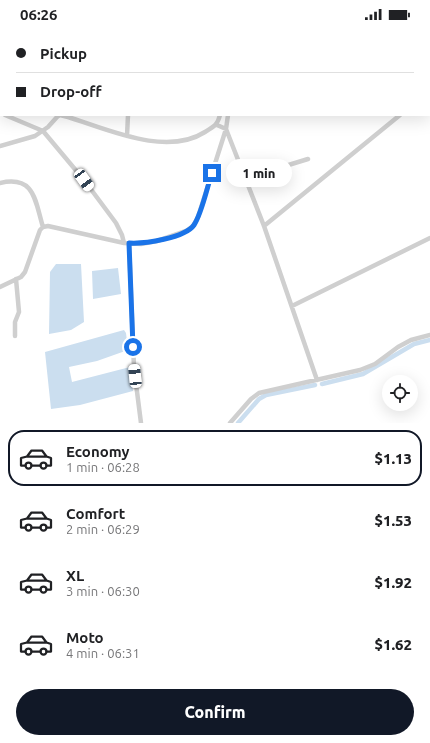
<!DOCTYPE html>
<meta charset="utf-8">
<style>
:root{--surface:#fff;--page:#f2f2f2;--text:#202124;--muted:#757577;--line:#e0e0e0;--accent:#111827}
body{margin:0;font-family:Ubuntu,sans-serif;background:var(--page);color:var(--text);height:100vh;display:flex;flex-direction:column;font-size:15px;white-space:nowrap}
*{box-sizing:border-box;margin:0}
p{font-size:13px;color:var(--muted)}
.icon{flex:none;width:22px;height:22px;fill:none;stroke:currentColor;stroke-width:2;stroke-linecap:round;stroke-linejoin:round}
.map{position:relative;height:395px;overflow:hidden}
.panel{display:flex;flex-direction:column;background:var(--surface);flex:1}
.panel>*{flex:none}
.top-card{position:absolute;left:0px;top:0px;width:430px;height:88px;box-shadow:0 4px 16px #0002;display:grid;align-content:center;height:88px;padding:0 16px;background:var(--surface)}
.tools{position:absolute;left:382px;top:347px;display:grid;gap:8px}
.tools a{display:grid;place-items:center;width:36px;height:36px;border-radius:50%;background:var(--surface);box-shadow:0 4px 16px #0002;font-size:20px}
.end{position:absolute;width:18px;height:18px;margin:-9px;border:5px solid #1a73e8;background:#fff;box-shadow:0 0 0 2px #fff}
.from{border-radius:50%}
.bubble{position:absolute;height:28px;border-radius:14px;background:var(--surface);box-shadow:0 4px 16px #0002;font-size:13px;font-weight:800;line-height:28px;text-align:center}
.car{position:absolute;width:12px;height:24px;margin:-12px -6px;border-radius:5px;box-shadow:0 0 3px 1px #0007;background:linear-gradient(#fff 24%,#345 0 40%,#fff 0 76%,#345 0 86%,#fff 0)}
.top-card b{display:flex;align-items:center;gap:14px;height:38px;font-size:15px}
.top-card b+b{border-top:1px solid var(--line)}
.top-card i{width:10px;height:10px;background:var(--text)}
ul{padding:7px 0 0;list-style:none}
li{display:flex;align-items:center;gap:12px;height:56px;margin:0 8px 6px;padding:0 8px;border:2px solid transparent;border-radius:16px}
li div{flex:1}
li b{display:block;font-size:15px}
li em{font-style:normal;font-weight:800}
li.current{border-color:var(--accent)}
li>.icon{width:36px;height:36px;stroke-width:1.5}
.primary-button{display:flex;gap:8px;margin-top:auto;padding:8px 16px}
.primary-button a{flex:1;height:46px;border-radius:24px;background:var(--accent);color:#fff;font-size:16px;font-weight:800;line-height:46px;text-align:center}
.status{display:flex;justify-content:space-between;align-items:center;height:28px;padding:0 20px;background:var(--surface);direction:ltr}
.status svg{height:11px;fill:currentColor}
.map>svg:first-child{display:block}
.water{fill:#cbdeef}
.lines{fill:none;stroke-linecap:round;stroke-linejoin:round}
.canal{stroke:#cbdeef;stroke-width:4.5}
.minor{stroke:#cfcfcf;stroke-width:4.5}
.route{stroke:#1a73e8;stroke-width:5}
</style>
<div class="status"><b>06:26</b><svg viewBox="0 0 49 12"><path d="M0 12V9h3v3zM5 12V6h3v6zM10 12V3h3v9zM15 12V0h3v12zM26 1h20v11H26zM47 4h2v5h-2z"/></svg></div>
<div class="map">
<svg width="430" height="395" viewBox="0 0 430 395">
<rect width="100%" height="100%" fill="#fff"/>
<path class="water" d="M56,236H81L84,294L71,302L49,306L50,244Z
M118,240L121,266L93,271L92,243Z
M124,302L126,305L128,322L97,333L69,339L72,354L130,339L133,363L80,377L51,381L45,324Z"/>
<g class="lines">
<path class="canal" d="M322,356L363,346L414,316L430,312
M238,395L259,371L266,367L315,357"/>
<path class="minor" d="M32,0V1
M48,0L58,1
M95,0L96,1
M135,0V1
M235,0V1
M7,1V0
M279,1L280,0
M333,1L334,0
M384,1V0
M0,9L1,8
M429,64L430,63
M0,85H1
M5,87L43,103L84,152L116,195L122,207L124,215
M217,97L226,101L264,198L317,352
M127,108L128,87
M0,118L35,108L48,99L57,89L60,87L68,89C107,101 166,129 205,104C214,98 217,98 220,87
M244,148H253L308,131
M0,155C35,147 35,173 43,199
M264,198L400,87
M129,215L134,340L141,395
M0,259L21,249L25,244L40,202L43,199L48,198L124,215L141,216L157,213L186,203L193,198L198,189L226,101L228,87
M292,278L430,210
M15,308V294L19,284L16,251
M230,395L251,371L259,365L360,342L375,336L398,319L411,312L430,307"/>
</g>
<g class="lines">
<path class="route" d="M133,319L129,215C144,216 185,210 194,197C202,185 207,159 212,145"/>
</g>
</svg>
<div class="tools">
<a><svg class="icon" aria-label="locate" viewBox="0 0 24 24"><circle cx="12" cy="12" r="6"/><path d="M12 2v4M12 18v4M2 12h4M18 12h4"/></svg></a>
</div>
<i class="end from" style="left:133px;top:319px"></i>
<i class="end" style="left:212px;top:145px"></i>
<div class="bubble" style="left:226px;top:131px;width:66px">1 min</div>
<i class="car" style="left:84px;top:152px;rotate:144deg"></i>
<i class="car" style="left:135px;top:348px;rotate:354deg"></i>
<div class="top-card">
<b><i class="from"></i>Pickup</b>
<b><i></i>Drop-off</b>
</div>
</div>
<section class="panel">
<ul>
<li class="current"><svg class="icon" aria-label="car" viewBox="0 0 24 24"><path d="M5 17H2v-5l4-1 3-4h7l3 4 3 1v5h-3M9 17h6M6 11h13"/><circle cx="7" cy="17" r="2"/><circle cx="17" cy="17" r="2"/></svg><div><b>Economy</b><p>1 min · 06:28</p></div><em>$1.13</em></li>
<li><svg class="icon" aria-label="car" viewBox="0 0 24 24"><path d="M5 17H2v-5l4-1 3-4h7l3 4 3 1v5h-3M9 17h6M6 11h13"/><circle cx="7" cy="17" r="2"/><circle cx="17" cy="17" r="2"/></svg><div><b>Comfort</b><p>2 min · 06:29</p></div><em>$1.53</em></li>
<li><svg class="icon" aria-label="car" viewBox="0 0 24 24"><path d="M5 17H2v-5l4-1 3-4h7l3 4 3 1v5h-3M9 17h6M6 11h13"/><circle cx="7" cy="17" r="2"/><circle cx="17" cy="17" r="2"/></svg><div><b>XL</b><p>3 min · 06:30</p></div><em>$1.92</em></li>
<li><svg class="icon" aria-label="car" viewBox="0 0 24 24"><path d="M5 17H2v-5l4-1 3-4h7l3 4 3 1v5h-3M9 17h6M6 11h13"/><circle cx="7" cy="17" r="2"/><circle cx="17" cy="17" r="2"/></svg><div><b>Moto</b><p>4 min · 06:31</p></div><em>$1.62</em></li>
</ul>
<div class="primary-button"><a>Confirm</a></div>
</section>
